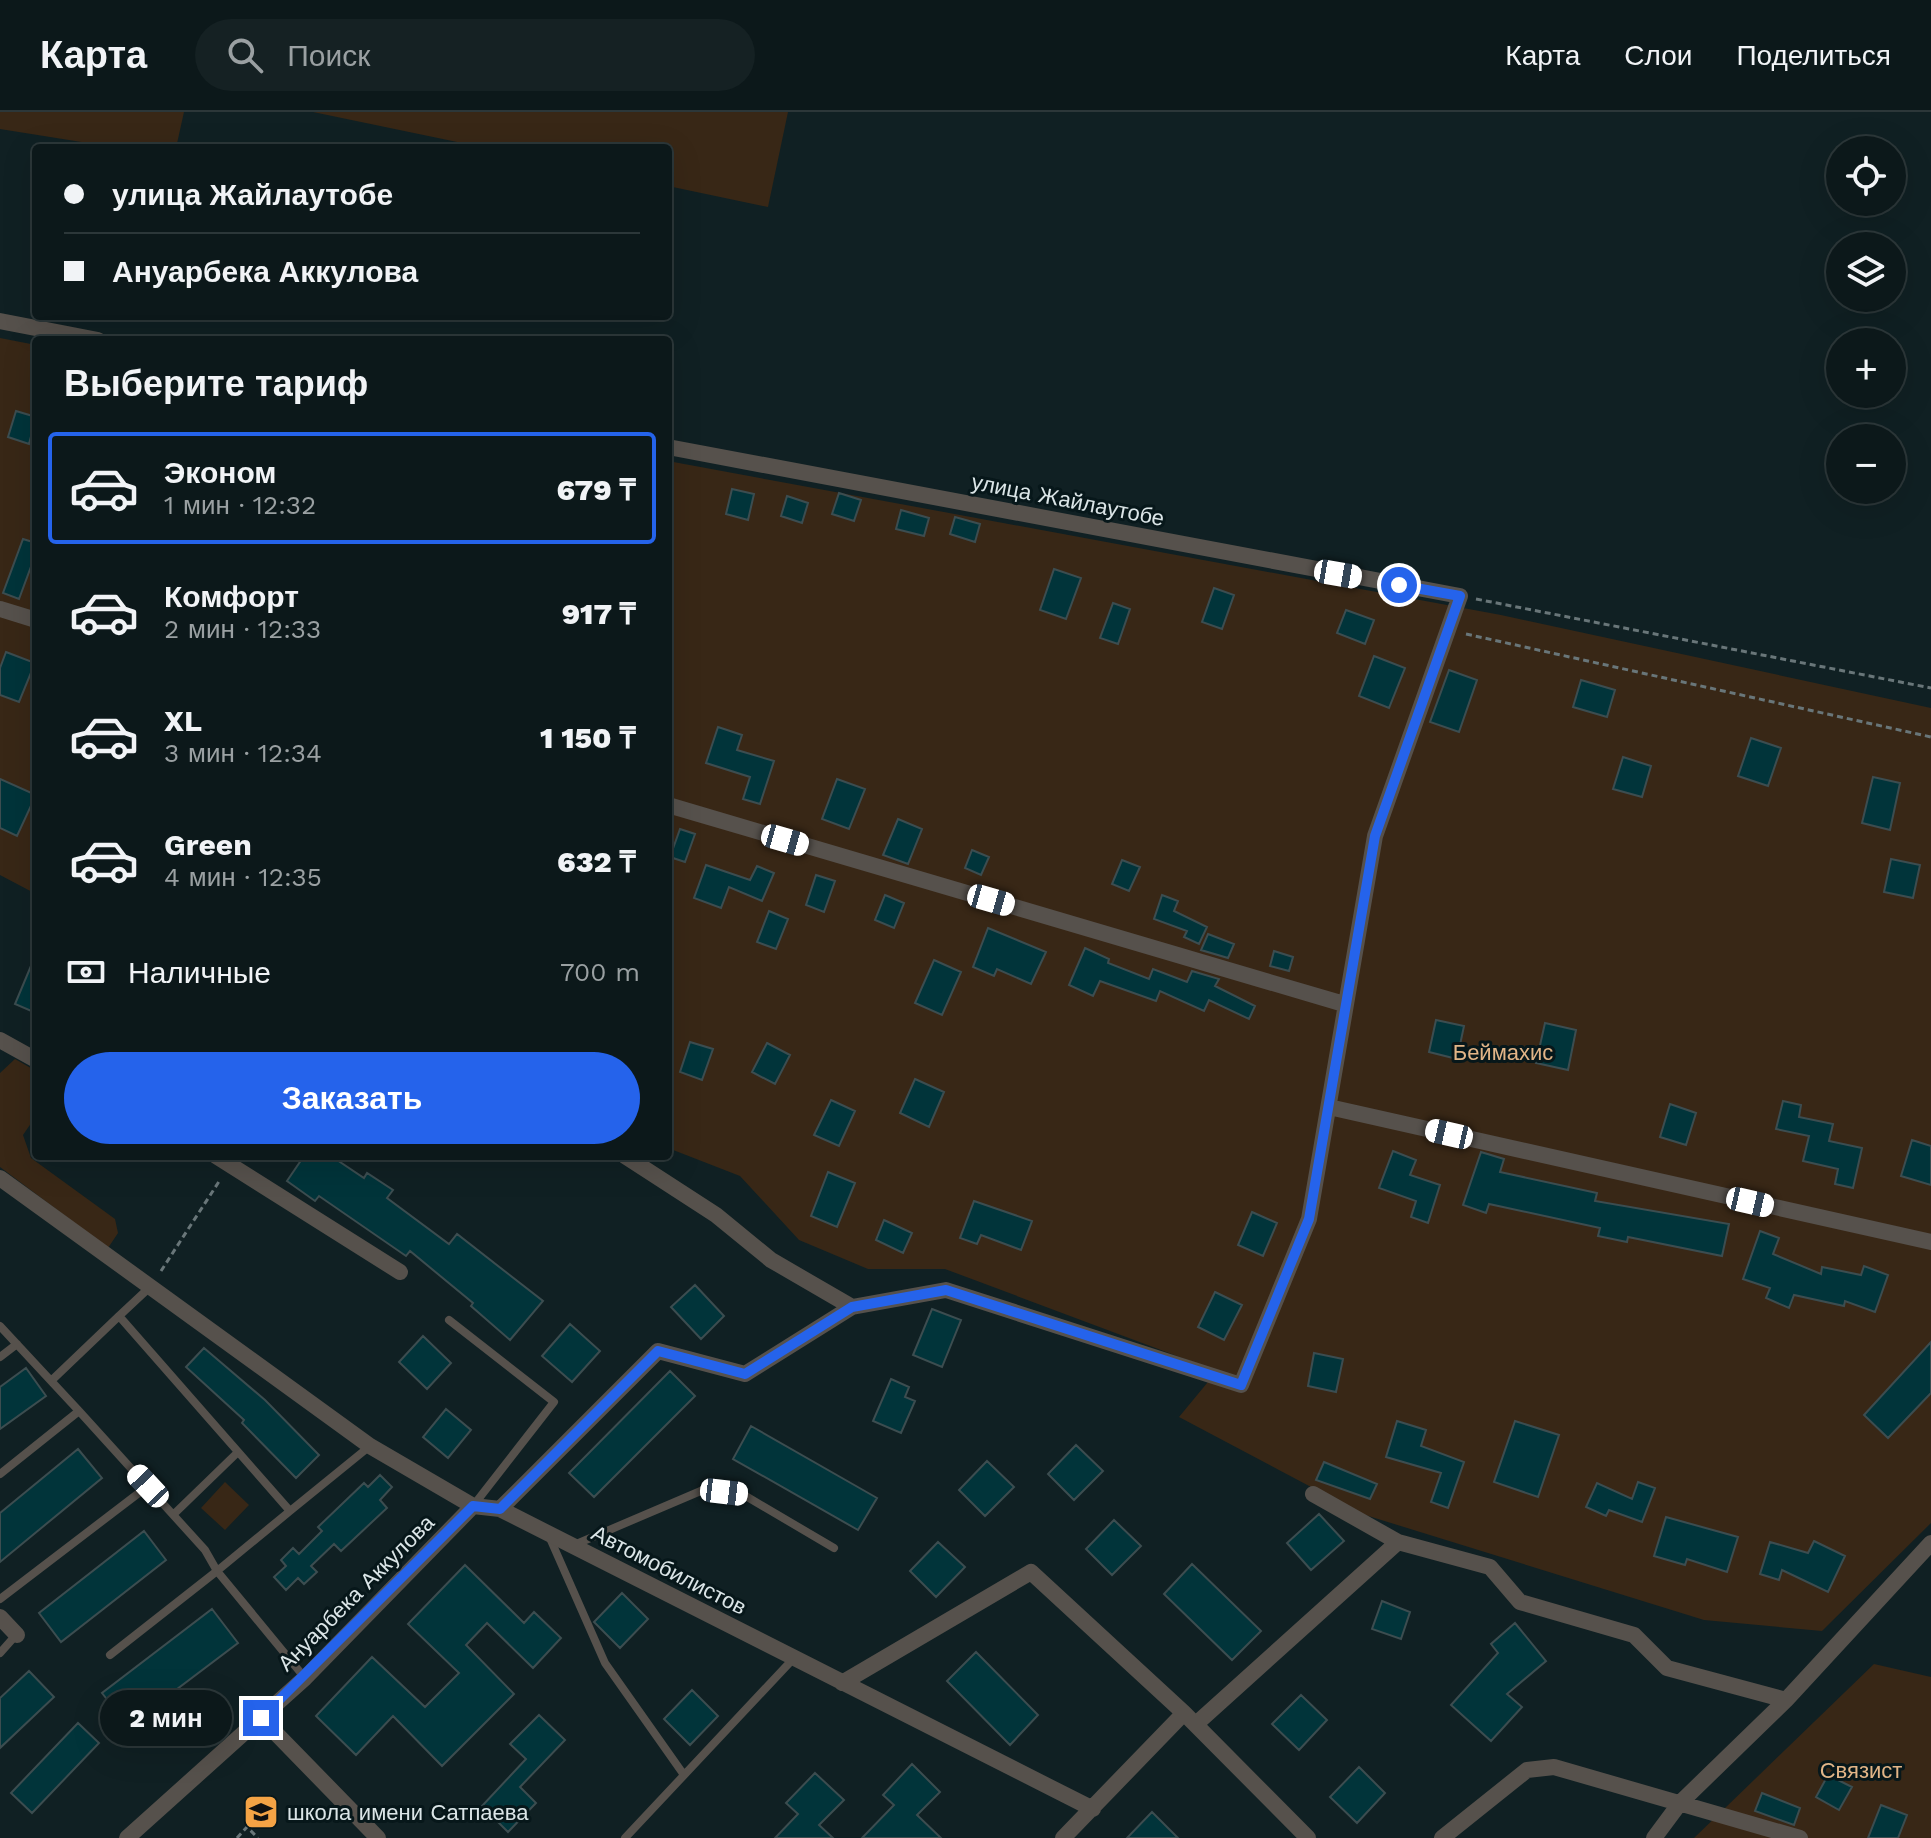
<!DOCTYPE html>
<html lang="ru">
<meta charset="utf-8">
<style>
:root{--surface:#0c181a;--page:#152123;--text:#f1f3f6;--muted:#9aa0a2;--line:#2c3739;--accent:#2563eb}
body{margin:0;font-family:"Work Sans",sans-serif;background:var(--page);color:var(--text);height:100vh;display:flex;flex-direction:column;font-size:30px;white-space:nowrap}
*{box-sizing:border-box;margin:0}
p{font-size:26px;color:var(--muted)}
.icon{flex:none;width:44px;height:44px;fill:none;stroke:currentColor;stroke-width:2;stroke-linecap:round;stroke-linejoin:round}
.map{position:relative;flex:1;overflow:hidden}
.side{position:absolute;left:32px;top:224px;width:640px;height:824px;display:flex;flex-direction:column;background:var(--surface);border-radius:8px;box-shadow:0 8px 32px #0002,0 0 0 2px var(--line)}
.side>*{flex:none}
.guide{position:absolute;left:32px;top:32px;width:640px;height:176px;border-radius:8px;box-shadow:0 8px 32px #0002,0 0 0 2px var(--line);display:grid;align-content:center;height:176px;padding:0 32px;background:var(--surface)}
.controls{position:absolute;left:1826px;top:24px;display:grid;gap:16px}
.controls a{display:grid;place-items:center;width:80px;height:80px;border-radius:50%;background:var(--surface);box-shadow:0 8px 32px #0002,0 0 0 2px var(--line);font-size:40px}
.end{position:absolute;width:36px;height:36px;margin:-18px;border:10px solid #2563eb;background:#fff;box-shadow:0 0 0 4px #fff}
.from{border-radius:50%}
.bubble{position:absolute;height:56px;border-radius:28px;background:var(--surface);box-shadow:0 8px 32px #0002,0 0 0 2px var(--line);font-size:26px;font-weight:800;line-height:56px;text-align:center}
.car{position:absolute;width:24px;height:48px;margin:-24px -12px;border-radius:10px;box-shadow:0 0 6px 2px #0007;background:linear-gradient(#fff 24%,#345 0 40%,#fff 0 76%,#345 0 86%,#fff 0)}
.guide b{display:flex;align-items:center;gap:28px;height:76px;font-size:30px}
.guide b+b{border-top:2px solid var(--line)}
.guide i{width:20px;height:20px;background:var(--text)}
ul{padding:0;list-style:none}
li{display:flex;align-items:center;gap:24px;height:112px;margin:0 16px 12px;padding:0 16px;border:4px solid transparent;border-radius:8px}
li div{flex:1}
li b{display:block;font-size:30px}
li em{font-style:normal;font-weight:800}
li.on{border-color:var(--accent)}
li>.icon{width:72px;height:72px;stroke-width:1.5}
h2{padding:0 32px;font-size:36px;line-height:96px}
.pay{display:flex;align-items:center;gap:20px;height:88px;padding:0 32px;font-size:30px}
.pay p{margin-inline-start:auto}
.button{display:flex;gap:16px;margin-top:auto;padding:16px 32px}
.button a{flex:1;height:92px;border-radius:48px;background:var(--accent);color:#fff;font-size:32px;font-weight:800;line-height:92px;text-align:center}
header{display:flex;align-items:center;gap:48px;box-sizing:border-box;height:112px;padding:0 40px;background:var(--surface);border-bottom:2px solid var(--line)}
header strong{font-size:38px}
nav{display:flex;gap:44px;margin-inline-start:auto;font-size:28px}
.search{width:560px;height:72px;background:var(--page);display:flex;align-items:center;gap:20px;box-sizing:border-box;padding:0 28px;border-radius:44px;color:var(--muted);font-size:30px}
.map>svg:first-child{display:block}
.green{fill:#382716}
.building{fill:#01343a;stroke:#3c4d50;stroke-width:2}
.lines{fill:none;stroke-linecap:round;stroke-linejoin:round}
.path{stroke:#697679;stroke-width:3;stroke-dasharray:6 4;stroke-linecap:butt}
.lane{stroke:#56514c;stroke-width:8}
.street{stroke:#56514c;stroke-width:16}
.route{stroke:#2563eb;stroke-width:10}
.labels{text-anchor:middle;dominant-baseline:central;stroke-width:6;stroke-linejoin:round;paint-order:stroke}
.street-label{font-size:22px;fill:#dbe5e7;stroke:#07171a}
.park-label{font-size:22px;fill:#e2b587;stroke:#07171a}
.poi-label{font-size:22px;fill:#dbe5e7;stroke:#07171a;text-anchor:start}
</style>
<header>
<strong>Карта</strong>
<div class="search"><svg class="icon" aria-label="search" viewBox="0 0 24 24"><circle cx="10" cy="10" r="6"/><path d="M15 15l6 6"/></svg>Поиск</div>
<nav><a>Карта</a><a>Слои</a><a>Поделиться</a></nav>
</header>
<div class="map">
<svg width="1931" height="1726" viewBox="0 0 1931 1726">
<rect width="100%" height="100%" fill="#102023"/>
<path class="green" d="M0,0H184L176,36H119L0,17Z
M313,0H788L768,95L668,74V36H486Z
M0,226L36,233V782L0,763Z
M668,349L1501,503L1931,596V1411L1822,1519L1704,1508L1362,1402L1179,1305L1217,1259L945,1157H868L799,1128L740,1064L668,1036Z
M15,947L36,959V1004L23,1023L31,1046L115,1107L118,1121L108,1136L0,1055V961Z
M225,1370L249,1393L225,1418L201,1396Z
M1874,1552L1931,1565V1726H1694Z"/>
<path class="building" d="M16,299L36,305L29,332L8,325Z
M732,377L754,382L748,408L726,402Z
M839,381L861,388L854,409L832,402Z
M787,384L808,391L802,411L781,404Z
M901,398L929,406L924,424L896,417Z
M955,405L980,412L975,430L950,422Z
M23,427L36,431V441L19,487L3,481Z
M1054,457L1081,466L1066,507L1040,498Z
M1214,476L1234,483L1222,517L1202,510Z
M1113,491L1130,497L1118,532L1100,526Z
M1346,498L1374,508L1365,532L1337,521Z
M6,540L35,551L19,590L0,583V556Z
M1374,544L1405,556L1389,596L1359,584Z
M1449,558L1477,568L1459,620L1430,610Z
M1581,568L1615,578L1607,605L1573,595Z
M718,615L742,623L737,638L774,649L760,692L743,687L750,665L706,651Z
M1751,626L1781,636L1768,674L1738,664Z
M1623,645L1651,654L1642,685L1613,677Z
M1873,665L1900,671L1890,718L1862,711Z
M0,667L36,683L17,724L0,716Z
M837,667L865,677L849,717L822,707Z
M898,707L922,717L908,752L883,743Z
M680,717L695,722L685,750L670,745Z
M972,738L989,745L981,763L965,756Z
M1891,747L1920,753L1913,786L1884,780Z
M1122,748L1140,755L1129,779L1112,772Z
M706,753L750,768L757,754L774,761L762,789L729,775L721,796L694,786Z
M816,763L835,769L824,800L806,793Z
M885,783L904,791L894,816L875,808Z
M1162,783L1178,789L1174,799L1207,815L1199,832L1184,825L1187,819L1154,807Z
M769,799L788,807L776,837L757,830Z
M988,816L1046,840L1031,872L997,857L994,864L973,855Z
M1208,822L1234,832L1228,846L1201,838Z
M1085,836L1109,847L1108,851L1149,867L1153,857L1187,870L1192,859L1219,867L1215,874L1255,894L1249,907L1209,888L1204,899L1160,879L1156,889L1100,869L1093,884L1069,873Z
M1274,839L1293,845L1289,859L1270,854Z
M36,842V901L15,892Z
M934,848L961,860L942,903L915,891Z
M1436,908L1464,914L1457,947L1429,940Z
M1545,911L1576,918L1568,958L1536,951Z
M690,930L713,937L702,968L680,960Z
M767,931L790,943L775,972L752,960Z
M915,967L944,980L929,1015L900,1001Z
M831,988L855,999L839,1034L814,1023Z
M1783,989L1801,993L1799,1005L1833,1012L1829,1029L1862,1036L1853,1076L1835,1072L1838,1057L1803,1049L1809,1024L1776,1017Z
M1670,992L1696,1001L1686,1033L1660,1025Z
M1912,1028L1931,1034V1073L1901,1064Z
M1393,1039L1416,1048L1410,1063L1440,1073L1428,1111L1411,1105L1416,1089L1379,1076Z
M1481,1040L1504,1047L1500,1060L1597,1081L1595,1089L1729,1112L1722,1144L1628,1125L1627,1130L1598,1124L1600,1116L1489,1092L1486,1101L1463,1093Z
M304,1044H331L364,1066L367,1061L393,1078L387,1086L449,1132L457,1122L543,1189L510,1228L471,1194L473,1191L410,1139L406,1144L319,1084L315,1089L287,1069Z
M828,1060L855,1071L837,1115L811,1104Z
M974,1089L1032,1109L1021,1138L981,1123L977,1132L960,1126Z
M1252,1100L1277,1111L1263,1144L1238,1133Z
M884,1108L912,1121L903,1141L876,1128Z
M1760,1119L1779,1126L1773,1142L1821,1162L1822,1155L1861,1163L1864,1154L1888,1163L1875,1200L1845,1189L1844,1194L1794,1183L1789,1196L1766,1186L1770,1176L1743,1167Z
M695,1173L724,1204L701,1227L671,1195Z
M1215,1180L1242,1193L1224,1228L1198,1215Z
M932,1197L961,1208L942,1255L913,1243Z
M570,1212L600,1239L572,1270L542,1244Z
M423,1224L451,1251L427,1277L399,1250Z
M1931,1230V1281L1888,1326L1864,1303Z
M204,1236L265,1288L319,1343L296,1366L242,1311L244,1308L186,1255Z
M1314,1241L1343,1247L1336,1280L1308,1274Z
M26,1256L46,1284L0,1317V1275Z
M670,1259L695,1284L594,1385L569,1361Z
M891,1267L909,1275L905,1285L915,1289L901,1321L873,1309Z
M446,1297L471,1318L448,1346L423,1325Z
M1397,1309L1426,1318L1421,1334L1464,1350L1448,1396L1431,1390L1441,1361L1386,1345Z
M1515,1309L1559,1323L1538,1385L1494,1370Z
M751,1314L877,1386L858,1418L733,1347Z
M1076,1333L1103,1359L1074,1388L1048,1362Z
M78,1337L102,1366L0,1450V1401Z
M987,1349L1014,1375L985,1404L959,1378Z
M1324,1350L1377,1372L1370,1387L1316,1368Z
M380,1363L392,1375L380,1388L387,1396L341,1439L334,1432L311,1454L317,1460L304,1472L298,1466L286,1478L274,1465L286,1454L281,1448L293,1436L299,1442L322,1419L318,1415L364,1371L368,1375Z
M1638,1370L1655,1376L1642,1410L1609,1398L1606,1404L1586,1395L1597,1371L1632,1387Z
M1319,1402L1344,1429L1311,1458L1287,1431Z
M1666,1405L1738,1425L1727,1460L1687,1447L1685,1453L1654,1444Z
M1114,1408L1141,1434L1112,1463L1086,1437Z
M144,1419L166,1448L61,1530L39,1501Z
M1814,1429L1845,1444L1828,1480L1782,1458L1779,1468L1760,1462L1770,1430L1808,1441Z
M938,1430L965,1455L936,1485L910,1459Z
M1192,1452L1261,1519L1232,1548L1164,1482Z
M465,1453L524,1511L534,1500L561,1526L533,1556L487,1511L466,1533L514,1582L442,1654L393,1604L356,1643L316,1604L372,1545L425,1595L459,1561L408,1512Z
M622,1481L648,1507L620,1536L594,1510Z
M1382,1489L1410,1500L1401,1527L1372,1517Z
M212,1497L238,1531L128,1614L102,1581Z
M1515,1511L1546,1549L1507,1582L1522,1595L1491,1629L1451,1593L1498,1541L1491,1532Z
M976,1540L1038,1603L1010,1633L947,1569Z
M29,1559L54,1585L0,1636V1586Z
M692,1578L718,1604L690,1633L664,1607Z
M1301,1583L1327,1608L1299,1638L1272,1612Z
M539,1603L565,1628L520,1675L536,1691L508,1720L482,1694L526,1647L510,1632Z
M78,1611L99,1631L32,1701L11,1681Z
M912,1652L940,1680L917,1703L941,1726H862L894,1693L883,1683Z
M1359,1655L1385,1681L1357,1711L1330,1685Z
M815,1661L844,1688L819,1713L833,1726H775L798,1702L786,1691Z
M1828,1663L1852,1675L1839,1698L1816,1685Z
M1762,1681L1800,1696L1794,1713L1755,1699Z
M1881,1693L1907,1703L1898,1726H1868Z
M1152,1700L1178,1726H1127Z"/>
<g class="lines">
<path class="path" d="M1476,487L1931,576
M1466,522L1931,625
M161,1159L220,1068
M237,1726L247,1715L258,1726"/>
<path class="lane" d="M150,1175L119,1204L290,1399L217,1459L305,1566
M449,1208L554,1290L473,1394
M0,1214L79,1299
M0,1245L17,1232
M51,1269L119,1204
M0,1362L79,1299L205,1438L217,1459L110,1543
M290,1399L370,1334
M174,1402L238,1340
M549,1424L605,1551L684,1663
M574,1433L703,1378L744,1383L834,1436
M0,1487L148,1374
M0,1541L16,1523
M625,1726L794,1546"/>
<path class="street" d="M0,209L98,228
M0,497L36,508
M668,693L1344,892
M0,928L36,948
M1329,995L1931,1130
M216,1044L400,1160
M625,1044L716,1103L771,1148L852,1195L946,1178L1241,1273L1309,1107L1375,724L1460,484L668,335
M0,1066L370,1334L473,1394L500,1397L1093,1697
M1313,1382L1398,1430L1490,1455L1520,1490L1634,1523L1667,1556L1786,1588
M500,1397L658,1239L745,1262L852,1195
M0,1505L17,1523
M842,1571L1031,1460L1184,1601L1308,1726
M261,1606L378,1726
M1196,1612L1398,1430
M127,1726L305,1566L473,1394
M1063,1726L1184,1601
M1442,1726L1527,1658L1554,1655L1800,1726
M1654,1726L1680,1691L1786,1588L1931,1431"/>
</g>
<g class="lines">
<path class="route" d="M261,1606L473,1394L500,1397L658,1239L745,1262L852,1195L946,1178L1241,1273L1309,1107L1375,724L1460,484L1399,473"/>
</g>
<defs>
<g id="school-square" transform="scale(1.8)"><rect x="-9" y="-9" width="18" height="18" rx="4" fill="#f4a345" stroke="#07171a"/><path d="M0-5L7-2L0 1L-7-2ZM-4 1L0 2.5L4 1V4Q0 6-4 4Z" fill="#111"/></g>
</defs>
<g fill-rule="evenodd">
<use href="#school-square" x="261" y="1700"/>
</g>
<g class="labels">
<g class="street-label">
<text transform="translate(1068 388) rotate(11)">улица Жайлаутобе</text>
<text transform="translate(669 1458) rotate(27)">Автомобилистов</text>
<text transform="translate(356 1481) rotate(-45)">Ануарбека Аккулова</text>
</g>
<g class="park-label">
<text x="1503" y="940">Беймахис</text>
<text x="1861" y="1658">Связист</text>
</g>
<g class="poi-label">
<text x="287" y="1700">школа имени Сатпаева</text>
</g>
</g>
</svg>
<div class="controls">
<a><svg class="icon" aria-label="locate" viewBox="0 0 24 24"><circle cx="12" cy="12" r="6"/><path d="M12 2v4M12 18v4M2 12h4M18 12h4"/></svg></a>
<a><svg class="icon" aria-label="layers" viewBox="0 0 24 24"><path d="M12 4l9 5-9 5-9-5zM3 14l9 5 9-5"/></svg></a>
<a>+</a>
<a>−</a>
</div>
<i class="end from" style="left:1399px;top:473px"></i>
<i class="end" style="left:261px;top:1606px"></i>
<div class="bubble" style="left:100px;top:1578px;width:132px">2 мин</div>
<i class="car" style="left:1338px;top:462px;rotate:100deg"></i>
<i class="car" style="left:785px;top:728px;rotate:106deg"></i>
<i class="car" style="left:991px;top:788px;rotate:106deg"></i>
<i class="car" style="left:1449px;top:1022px;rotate:283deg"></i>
<i class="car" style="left:1750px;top:1090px;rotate:103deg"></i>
<i class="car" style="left:148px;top:1374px;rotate:317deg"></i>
<i class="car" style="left:724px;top:1380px;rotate:97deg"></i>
<div class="guide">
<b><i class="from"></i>улица Жайлаутобе</b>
<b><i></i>Ануарбека Аккулова</b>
</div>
<section class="side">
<h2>Выберите тариф</h2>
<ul>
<li class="on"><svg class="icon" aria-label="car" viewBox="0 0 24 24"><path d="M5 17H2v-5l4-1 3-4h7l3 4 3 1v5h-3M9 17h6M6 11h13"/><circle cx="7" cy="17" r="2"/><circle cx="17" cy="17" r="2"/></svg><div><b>Эконом</b><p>1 мин · 12:32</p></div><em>679 ₸</em></li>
<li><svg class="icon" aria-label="car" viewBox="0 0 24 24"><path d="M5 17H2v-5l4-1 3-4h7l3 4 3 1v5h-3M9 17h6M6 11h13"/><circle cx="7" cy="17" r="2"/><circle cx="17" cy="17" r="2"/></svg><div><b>Комфорт</b><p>2 мин · 12:33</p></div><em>917 ₸</em></li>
<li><svg class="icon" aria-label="car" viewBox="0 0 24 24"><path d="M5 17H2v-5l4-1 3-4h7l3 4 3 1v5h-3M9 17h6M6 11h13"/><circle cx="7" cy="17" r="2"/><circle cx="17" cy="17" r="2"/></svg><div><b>XL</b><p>3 мин · 12:34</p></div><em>1 150 ₸</em></li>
<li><svg class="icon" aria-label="car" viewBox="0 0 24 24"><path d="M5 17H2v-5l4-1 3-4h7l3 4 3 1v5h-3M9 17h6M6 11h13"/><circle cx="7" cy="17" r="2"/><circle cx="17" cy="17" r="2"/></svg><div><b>Green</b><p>4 мин · 12:35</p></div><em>632 ₸</em></li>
</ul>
<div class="pay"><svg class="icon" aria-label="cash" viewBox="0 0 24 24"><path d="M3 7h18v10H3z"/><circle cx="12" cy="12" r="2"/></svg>Наличные<p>700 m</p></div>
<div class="button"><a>Заказать</a></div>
</section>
</div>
